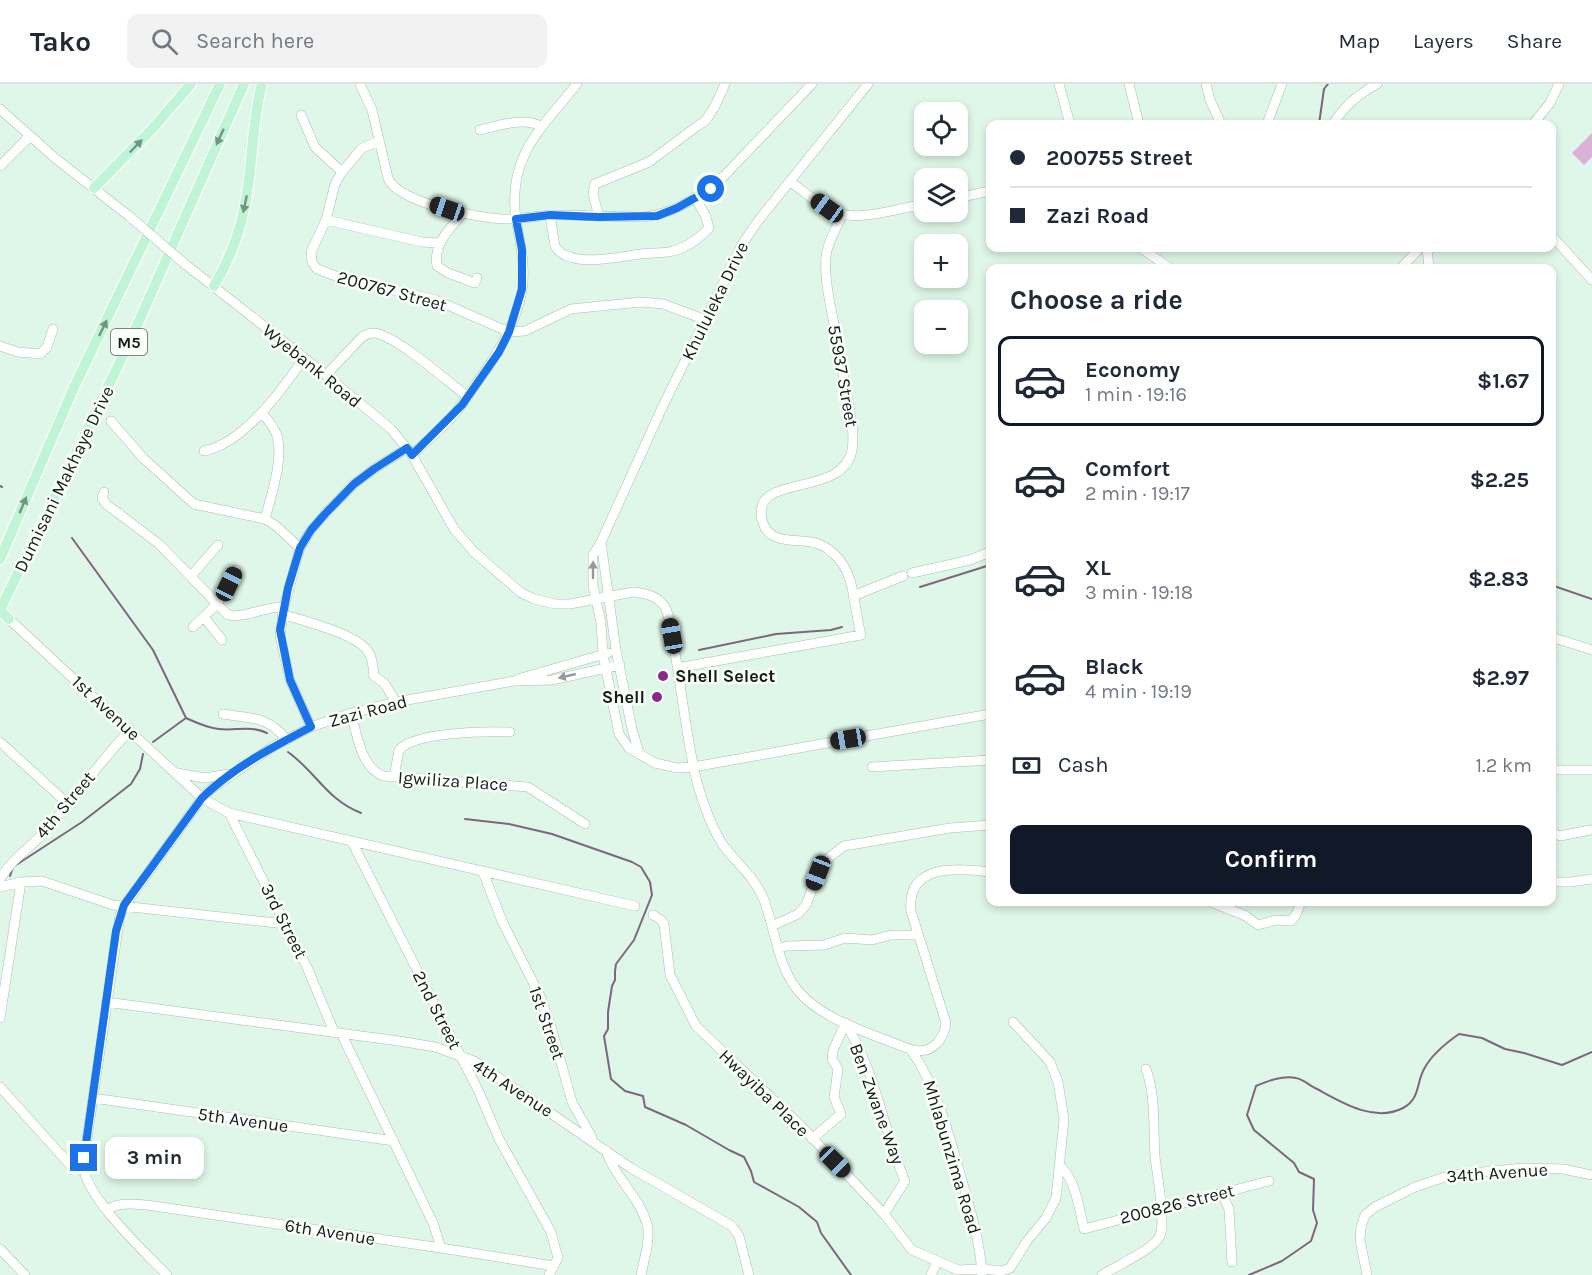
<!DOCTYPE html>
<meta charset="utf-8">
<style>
:root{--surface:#fff;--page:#f2f2f3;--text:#1f2937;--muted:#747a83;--line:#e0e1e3;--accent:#111827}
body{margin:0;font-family:Karla,sans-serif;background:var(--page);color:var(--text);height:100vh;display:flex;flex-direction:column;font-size:22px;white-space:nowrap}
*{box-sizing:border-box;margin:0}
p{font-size:20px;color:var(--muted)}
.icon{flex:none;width:33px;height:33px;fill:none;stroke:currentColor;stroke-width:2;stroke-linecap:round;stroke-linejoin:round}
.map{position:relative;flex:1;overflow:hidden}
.side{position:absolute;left:986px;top:180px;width:570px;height:642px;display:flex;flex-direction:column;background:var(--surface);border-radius:12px;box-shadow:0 3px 9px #0003}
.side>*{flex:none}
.top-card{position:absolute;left:986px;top:36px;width:570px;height:132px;border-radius:12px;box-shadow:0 3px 9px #0003;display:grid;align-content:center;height:132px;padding:0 24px;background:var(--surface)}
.buttons{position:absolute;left:914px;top:18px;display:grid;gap:12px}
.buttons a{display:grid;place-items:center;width:54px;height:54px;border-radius:12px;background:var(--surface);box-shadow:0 3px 9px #0003;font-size:30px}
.end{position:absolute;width:27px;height:27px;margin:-14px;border:8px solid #1a73e8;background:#fff;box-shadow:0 0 0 3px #fff}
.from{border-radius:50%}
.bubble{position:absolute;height:42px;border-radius:12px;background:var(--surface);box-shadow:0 3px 9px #0003;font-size:20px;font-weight:700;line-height:42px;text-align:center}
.car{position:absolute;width:18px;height:36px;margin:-18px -9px;border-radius:8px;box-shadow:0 0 4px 2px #0007;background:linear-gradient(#222 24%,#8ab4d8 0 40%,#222 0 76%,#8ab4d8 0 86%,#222 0)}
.top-card b{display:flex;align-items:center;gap:21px;height:57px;font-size:22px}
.top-card b+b{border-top:2px solid var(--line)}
.top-card i{width:15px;height:15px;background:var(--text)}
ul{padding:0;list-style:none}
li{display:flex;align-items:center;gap:18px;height:90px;margin:0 12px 9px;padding:0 12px;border:3px solid transparent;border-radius:12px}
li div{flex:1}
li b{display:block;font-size:22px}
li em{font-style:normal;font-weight:700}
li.current{border-color:var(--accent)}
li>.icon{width:54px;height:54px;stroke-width:1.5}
h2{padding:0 24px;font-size:27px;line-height:72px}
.pay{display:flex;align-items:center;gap:15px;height:66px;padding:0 24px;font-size:22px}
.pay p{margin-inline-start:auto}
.action{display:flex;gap:12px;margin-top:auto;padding:12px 24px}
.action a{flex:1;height:69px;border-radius:12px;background:var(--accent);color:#fff;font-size:24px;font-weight:700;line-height:69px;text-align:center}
header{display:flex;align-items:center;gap:36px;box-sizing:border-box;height:84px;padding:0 30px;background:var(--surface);border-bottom:2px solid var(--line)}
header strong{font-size:28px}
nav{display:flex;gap:33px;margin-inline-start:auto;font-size:21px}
.search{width:420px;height:54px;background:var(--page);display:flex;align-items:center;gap:15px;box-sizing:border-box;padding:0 21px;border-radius:12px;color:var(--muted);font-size:22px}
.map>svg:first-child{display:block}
.green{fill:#dab1d7}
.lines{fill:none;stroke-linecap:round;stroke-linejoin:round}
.stream{stroke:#7f657e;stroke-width:2}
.minor-casing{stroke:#a8bfb0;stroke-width:10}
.major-casing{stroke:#fff;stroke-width:12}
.minor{stroke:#fff;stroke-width:9}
.major{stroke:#bff5d6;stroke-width:10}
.minor-bridge-casing{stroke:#a8bfb0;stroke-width:10;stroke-linecap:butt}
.minor-bridge{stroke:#fff;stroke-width:9}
.oneway{fill:#729480}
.oneway2{fill:#959997}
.route{stroke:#1a73e8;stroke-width:8}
.poi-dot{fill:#8e278c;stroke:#fafffc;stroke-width:2}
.labels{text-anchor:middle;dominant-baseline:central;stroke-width:5;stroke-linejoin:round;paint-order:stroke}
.shield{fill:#fafffc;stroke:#59615c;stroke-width:1.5}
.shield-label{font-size:16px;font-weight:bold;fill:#141d18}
.street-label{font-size:18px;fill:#141d18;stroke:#fafffc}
.poi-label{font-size:18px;font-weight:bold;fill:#141d18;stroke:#fafffc;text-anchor:start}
</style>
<header>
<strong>Tako</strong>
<div class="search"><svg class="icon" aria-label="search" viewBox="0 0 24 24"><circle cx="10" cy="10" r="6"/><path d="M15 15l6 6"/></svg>Search here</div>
<nav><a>Map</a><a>Layers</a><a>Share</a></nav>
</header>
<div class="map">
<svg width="1592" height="1191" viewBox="0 0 1592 1191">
<rect width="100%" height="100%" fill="#dff7e8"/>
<path class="green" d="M1592,49V73L1584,81L1572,69Z"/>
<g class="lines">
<path class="stream" d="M1319,40L1324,5L1328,0
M0,402L2,403
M72,454L153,566L186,634C197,639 207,644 219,645C236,647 251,641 267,649
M1551,501L1592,515
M920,503L990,481
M699,566L776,550L831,546L842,543
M153,658L186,634
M288,668C316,688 327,716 361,729
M465,735L509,740L552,750L632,778L641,783L650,798L652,811L634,856L616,880L615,887V896L612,902L608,928V945L604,952L611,995L625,1007L643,1012L645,1023L686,1041L729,1066L744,1073L751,1087L754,1098L799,1123L817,1138L821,1149L851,1191
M10,792L13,783L82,738L131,700L140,685L143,670
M1249,1191L1282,1177L1311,1157L1317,1139L1313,1126L1314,1095L1299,1088L1294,1079L1254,1046L1247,1031L1256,1002C1268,997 1283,991 1296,994C1303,995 1310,1002 1317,1005C1341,1018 1374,1039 1403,1024C1420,1015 1416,1000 1424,985C1432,970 1446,959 1459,950L1482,954L1505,965L1524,969L1562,981L1592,968"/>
<g class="minor-casing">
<path id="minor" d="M360,0L372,26L388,94C397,119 482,135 506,135C523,135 540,131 557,131C586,131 615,133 644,133C673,130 702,112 724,92L812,0
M868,0L758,137L743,159L661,326L601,458L593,471V502L601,539L603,571L619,650L629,664L655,679L677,684L693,683L990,630
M1059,0L1070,40
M1129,0L1139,40
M1206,0L1210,16L1221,40
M0,25L55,74L129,132
M301,31L315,63L342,88
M1267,40L1282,0
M1333,40C1344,22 1358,10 1377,0
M1533,40L1550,19L1559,0
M480,46C498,42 525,32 542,43
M379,57L362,64L342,88L335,100L326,136L311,168L312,178L317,185L341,194L436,216L509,248L525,247L571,225L641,218L663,220L706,236
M0,82L30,52
M790,98C806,108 823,126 841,130C863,136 902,124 924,120
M957,114L990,107
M462,130C449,146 433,160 437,182L448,189L475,199L477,194
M550,131L555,162C568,185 619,173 640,170C651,168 662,170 673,167C686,164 700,154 709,144L706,133L695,113
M599,133L593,110L595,100L649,78L692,46L706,36L715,22L725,0
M326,136L422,158L438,159
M1551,151L1592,196
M1141,164L1170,184
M1427,164L1429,184
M185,180L326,291L391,345L412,371L454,445L473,467L520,508L534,515L555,520H570L633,508C646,509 658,512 665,523C671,534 671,551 674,563C681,602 685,641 693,680C697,703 710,742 723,761C737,780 755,793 764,816C775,845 778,885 800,909C823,934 860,946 891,958C908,964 923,974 937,959C943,953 945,947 946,939L911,827C906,779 959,784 990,788
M1401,184L1420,164
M0,262L18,268L40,270L47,263L53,245
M326,291L362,253C368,249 373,248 379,250C402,257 447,297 468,313
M262,329C267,335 273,342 276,349C285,372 271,412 265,435
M111,337L143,374L194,420L265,435L275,441L300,464
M204,367C244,359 282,306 304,274
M412,371C425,358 440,347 452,333C461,323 468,311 476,300C497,271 515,243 522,207C526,182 520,159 516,135C507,72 541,45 577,0
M104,408L102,414L106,420L159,460L228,531C242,535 266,522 284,523
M601,458L616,566L632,645L639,669
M912,489L970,476L990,468
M191,492L218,461
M853,512L903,492
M282,530C303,537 359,550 369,569C373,575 373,585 374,592L384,599L396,618
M204,533L222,556
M9,535L202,714L229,729L635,822
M193,543L217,520L236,486
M1551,553L1592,566
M677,584L861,551C855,530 855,495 841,478C834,468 823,460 811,458C793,455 768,460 762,436C751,387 842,416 852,366C855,348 850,329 847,312C843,288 838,264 834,240C830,218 824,195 826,173C827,158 837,144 842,131
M518,595L608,569
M351,629C357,651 361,683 383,692L528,703L585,740
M223,630C251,635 267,631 287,656
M311,643L290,596L280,552L284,523L300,464L311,446L325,430L354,400L374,385L407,364
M0,658L68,720
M872,683L990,676
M1551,686H1592
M177,689L205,694L228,690
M394,693L399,666C414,648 486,647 510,648
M229,729L307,883L334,948
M1551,748L1560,752L1590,746
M352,758L479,1008L499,1055L551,1148L558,1174L549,1191
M483,788L502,837L540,912L552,946L572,1018L592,1054
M0,795C12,774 32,763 47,745C76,713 100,677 130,646
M1551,798H1570L1592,795
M0,803L21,798L42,797L113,821L285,840
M1211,818L1246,832L1258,841L1276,836L1291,837L1296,831L1301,818
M653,831L661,836L664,840L670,891L696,942L801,1042L884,1130L912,1166L958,1186L982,1185L1002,1187L1010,1184L1027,1157L1046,1134L1056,1114L1064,1035L1058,998L1050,978L1013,938
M772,842L798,830L806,821L818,789L826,776L844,762L950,744L990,741
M779,864L787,862L824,861L845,854L872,856L891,851H918
M106,918L399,957L435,963L474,977L631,1084L732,1142L739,1152L749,1191
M0,934L21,798
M849,941L850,947C877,994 884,1048 905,1097L884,1130
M341,949L433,1139L441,1164
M911,966C936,1002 947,1044 959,1086C969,1121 980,1155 982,1191
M0,1003L72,1083L84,1087
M93,1014L394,1057
M812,1055L841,1030L834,1013L838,985L832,975L833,966L846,939
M606,1066C614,1093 639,1112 647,1140C651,1155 644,1175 641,1191
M1059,1081C1076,1095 1079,1125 1084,1145L1269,1097
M1222,1109L1229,1125L1232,1178
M106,1126C119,1118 133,1120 147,1121L441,1164L554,1182
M0,1165L25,1191
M167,1191C142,1165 88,1116 83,1082L120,831L125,821L202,714L211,705L274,662L311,643L351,629L396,618L514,597L552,596L620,581
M931,1191L937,1178
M1102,1191C1116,1182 1153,1166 1160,1152C1166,1137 1157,1091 1155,1073C1153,1044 1156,1012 1146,985
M1367,1191L1360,1156L1361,1143L1365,1131L1375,1123L1415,1103L1451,1091L1524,1084L1563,1085L1592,1091"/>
</g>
<g class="major-casing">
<path id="major" d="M94,104L153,44L191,0
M214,202C232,172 244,136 248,102C253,68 253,33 262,0
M0,475L75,301L220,0
M0,526L131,255L244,0
M0,526L9,535"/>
</g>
<use href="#minor" class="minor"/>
<use href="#major" class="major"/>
<g class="minor-bridge-casing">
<path id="minor-bridge" d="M129,132L185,180"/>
</g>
<use href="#minor-bridge" class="minor-bridge"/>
</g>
<defs><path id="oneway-solid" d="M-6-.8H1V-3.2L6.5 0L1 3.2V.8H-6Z" transform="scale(1.5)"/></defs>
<g class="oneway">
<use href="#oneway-solid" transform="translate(220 53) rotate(115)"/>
<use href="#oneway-solid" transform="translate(136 62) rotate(-46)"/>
<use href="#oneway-solid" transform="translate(245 120) rotate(102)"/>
<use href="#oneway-solid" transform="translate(103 244) rotate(-64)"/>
<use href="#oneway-solid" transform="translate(23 421) rotate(-67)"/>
</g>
<g class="oneway2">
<use href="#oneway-solid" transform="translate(593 486) rotate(-90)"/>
<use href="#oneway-solid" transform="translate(567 592) rotate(167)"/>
</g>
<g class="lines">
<path class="route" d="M84,1074L116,847L124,821L202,714C232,684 273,663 311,643L290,596L280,546L288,504L300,464L311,446L325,430L354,400L374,385L407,364L412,371L462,321L499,268L509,248L522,205V166L516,135L550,131L598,133L657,132L677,124L711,105"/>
</g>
<g class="poi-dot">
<circle cx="663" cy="592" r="6"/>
<circle cx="657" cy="613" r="6"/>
</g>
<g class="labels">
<rect class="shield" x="111" y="245" width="36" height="26" rx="4.5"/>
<g class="shield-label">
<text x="129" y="258">M5</text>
</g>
<g class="street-label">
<text transform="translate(392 207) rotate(15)">200767 Street</text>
<text transform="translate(715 217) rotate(-64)">Khululeka Drive</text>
<text transform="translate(312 282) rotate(39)">Wyebank Road</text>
<text transform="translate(843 292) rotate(80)">55937 Street</text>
<text transform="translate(64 395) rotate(-64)">Dumisani Makhaye Drive</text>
<text transform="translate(106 624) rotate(43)">1st Avenue</text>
<text transform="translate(368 627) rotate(-15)">Zazi Road</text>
<text transform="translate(453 697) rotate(4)">Igwiliza Place</text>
<text transform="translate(65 721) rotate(-50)">4th Street</text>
<text transform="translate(284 837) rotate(63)">3rd Street</text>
<text transform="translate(437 926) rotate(63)">2nd Street</text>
<text transform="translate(547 939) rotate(71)">1st Street</text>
<text transform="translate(513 1004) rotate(33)">4th Avenue</text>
<text transform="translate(764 1009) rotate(44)">Hwayiba Place</text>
<text transform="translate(877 1020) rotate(70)">Ben Zwane Way</text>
<text transform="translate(243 1036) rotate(8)">5th Avenue</text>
<text transform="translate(952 1073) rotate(73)">Mhlabunzima Road</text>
<text transform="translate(1497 1089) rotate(-4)">34th Avenue</text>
<text transform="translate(1177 1120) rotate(-14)">200826 Street</text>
<text transform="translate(330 1148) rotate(9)">6th Avenue</text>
</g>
<g class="poi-label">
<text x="675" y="592">Shell Select</text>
<text x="645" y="613" text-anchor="end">Shell</text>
</g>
</g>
</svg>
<div class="buttons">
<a><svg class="icon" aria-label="locate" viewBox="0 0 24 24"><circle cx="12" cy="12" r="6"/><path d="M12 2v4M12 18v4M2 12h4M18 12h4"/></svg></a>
<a><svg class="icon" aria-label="layers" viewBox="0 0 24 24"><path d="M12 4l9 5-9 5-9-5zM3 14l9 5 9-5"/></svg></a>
<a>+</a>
<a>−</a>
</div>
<i class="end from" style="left:711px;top:105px"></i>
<i class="end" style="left:84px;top:1074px"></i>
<div class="bubble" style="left:105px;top:1053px;width:99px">3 min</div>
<i class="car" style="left:827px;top:124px;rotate:306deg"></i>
<i class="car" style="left:447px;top:125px;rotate:289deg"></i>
<i class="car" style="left:229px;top:500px;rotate:26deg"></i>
<i class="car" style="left:672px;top:552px;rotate:350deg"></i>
<i class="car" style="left:848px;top:655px;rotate:260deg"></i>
<i class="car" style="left:818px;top:789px;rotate:201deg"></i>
<i class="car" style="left:835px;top:1078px;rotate:135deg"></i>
<div class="top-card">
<b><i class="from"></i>200755 Street</b>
<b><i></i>Zazi Road</b>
</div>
<section class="side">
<h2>Choose a ride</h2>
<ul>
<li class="current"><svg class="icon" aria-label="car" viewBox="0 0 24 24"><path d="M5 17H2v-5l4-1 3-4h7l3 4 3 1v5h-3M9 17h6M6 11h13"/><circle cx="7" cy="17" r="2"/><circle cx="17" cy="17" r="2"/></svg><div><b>Economy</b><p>1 min · 19:16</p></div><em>$1.67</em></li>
<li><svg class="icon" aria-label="car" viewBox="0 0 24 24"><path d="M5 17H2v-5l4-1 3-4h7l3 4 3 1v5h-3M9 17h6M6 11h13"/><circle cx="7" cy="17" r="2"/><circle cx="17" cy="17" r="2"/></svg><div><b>Comfort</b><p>2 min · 19:17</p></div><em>$2.25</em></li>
<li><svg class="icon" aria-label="car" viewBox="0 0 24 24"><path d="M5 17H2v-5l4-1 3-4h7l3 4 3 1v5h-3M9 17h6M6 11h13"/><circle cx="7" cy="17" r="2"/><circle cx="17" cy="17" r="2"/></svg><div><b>XL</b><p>3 min · 19:18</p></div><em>$2.83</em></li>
<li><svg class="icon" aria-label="car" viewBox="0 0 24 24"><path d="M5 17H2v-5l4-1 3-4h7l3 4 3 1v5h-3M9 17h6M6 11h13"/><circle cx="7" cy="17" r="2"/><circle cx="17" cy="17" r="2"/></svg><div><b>Black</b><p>4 min · 19:19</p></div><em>$2.97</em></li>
</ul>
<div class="pay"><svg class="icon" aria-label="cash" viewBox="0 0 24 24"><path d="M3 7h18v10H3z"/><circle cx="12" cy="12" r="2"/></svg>Cash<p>1.2 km</p></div>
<div class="action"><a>Confirm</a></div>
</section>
</div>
